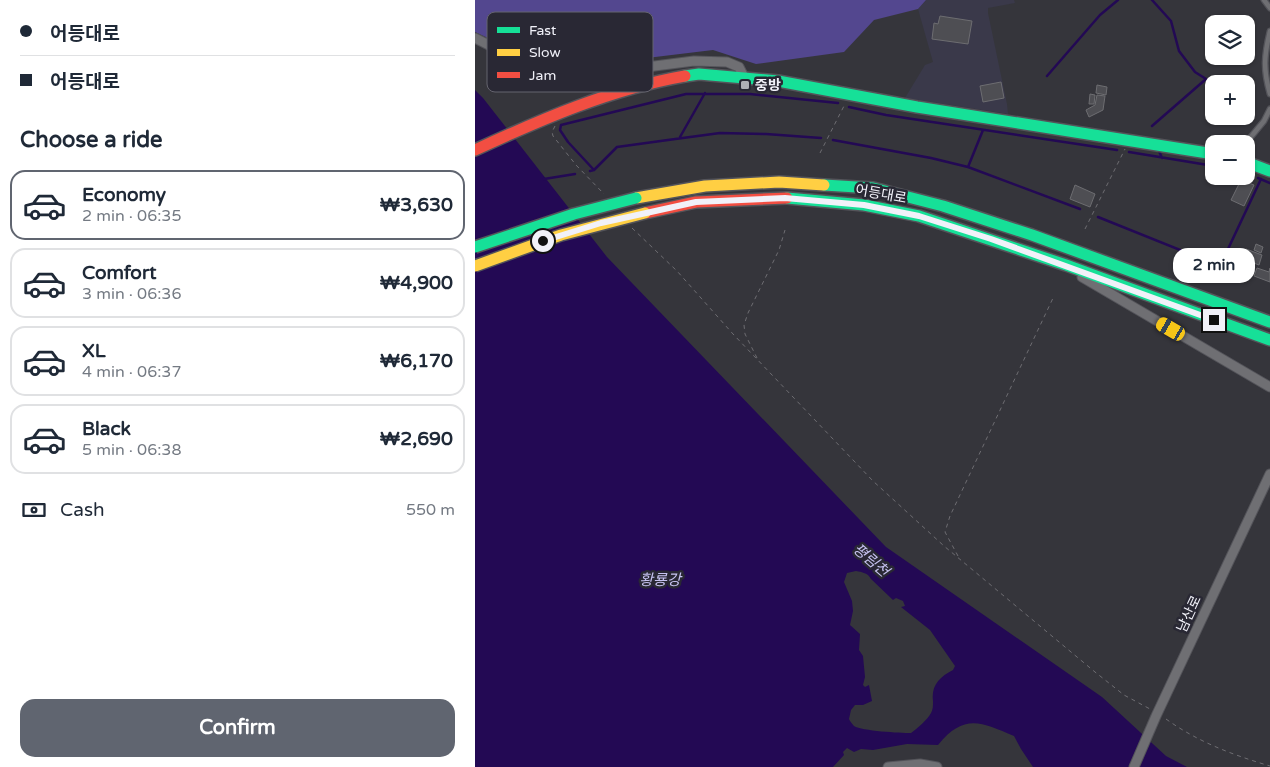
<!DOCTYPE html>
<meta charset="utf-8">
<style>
:root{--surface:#fff;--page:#f2f2f3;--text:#1f2937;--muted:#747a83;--line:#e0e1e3;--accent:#606570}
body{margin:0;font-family:"Varela Round","Noto Sans KR",sans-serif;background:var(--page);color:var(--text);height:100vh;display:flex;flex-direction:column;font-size:19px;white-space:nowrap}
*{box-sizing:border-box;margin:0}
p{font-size:16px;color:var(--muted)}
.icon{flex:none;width:28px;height:28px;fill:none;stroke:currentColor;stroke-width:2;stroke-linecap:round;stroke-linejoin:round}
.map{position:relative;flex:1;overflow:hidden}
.side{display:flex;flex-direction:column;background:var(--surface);width:475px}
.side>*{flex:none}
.hud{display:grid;align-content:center;height:110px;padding:0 20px;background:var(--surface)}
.fabs{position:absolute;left:730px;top:15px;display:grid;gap:10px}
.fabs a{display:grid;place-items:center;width:50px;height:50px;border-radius:10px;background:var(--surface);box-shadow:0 1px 4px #0004;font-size:25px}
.end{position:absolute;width:22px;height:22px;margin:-11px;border:6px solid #f1f1f9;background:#111;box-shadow:0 0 0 2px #111}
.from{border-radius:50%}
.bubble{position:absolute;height:35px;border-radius:15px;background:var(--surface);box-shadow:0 1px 4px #0004;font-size:16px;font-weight:800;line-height:35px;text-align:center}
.car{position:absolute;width:15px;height:30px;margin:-15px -8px;border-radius:6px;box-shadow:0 0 4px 1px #0007;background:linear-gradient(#f5c518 24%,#345 0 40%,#f5c518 0 76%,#345 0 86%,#f5c518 0)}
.hud b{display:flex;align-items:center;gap:18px;height:48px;font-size:19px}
.hud b+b{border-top:1px solid var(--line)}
.hud i{width:12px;height:12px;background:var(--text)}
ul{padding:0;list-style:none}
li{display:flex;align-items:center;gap:15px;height:70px;margin:0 10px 8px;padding:0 10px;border:2px solid var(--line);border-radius:15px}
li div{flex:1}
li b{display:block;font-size:19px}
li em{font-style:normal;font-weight:800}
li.on{border-color:var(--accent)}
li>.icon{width:45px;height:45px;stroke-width:1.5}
h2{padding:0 20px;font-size:22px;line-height:60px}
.pay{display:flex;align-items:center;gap:12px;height:55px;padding:0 20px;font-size:19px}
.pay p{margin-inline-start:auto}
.action{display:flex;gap:10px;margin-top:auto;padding:10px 20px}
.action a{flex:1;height:58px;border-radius:15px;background:var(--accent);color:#fff;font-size:20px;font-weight:800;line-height:58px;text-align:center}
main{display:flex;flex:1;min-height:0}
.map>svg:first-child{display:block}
.built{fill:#3a394a}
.forest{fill:#53478f}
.water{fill:#230954;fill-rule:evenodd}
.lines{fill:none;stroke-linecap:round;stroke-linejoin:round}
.stream{stroke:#230954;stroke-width:2.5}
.building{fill:#4e4e53;stroke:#6d6d71}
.lane-casing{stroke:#54545a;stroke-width:7}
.street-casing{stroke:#54545a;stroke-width:11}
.fast-casing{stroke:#54545a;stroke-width:14}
.slow-casing{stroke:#54545a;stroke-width:14}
.jam-casing{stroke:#54545a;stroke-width:14}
.path{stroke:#6e6d72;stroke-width:1;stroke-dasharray:4 4;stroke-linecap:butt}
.lane{stroke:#6f6f73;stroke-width:4.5}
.street{stroke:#6f6f73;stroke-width:9}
.fast{stroke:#16e098;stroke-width:11}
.slow{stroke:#ffcf43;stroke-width:11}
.jam{stroke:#f24e42;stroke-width:11}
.fast-bridge-casing{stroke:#54545a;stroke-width:14;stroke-linecap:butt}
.slow-bridge-casing{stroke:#54545a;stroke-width:14;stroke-linecap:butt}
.fast-bridge{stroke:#16e098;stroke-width:11}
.slow-bridge{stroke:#ffcf43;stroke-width:11}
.route{stroke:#f1f1f9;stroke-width:6}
.poi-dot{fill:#afafb6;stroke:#292834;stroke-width:2}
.labels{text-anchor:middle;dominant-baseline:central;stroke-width:5;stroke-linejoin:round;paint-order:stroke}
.poi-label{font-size:14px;font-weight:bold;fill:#f1f1f9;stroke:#292834;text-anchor:start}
.street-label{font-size:14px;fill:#f1f1f9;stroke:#292834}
.water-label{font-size:15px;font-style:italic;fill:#c7c3f1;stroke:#292834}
.key{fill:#292834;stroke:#65646f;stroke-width:1}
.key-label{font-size:14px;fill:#f1f1f9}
</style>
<main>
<section class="side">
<div class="hud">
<b><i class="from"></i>어등대로</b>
<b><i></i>어등대로</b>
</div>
<h2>Choose a ride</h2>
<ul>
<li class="on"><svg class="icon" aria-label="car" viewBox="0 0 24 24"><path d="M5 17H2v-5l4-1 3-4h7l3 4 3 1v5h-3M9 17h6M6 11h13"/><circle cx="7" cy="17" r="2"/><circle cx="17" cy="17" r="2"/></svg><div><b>Economy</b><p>2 min · 06:35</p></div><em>₩3,630</em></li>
<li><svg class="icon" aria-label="car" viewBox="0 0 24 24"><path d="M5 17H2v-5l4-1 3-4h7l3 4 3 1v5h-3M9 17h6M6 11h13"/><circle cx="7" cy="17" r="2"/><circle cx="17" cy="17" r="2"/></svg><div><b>Comfort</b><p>3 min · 06:36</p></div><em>₩4,900</em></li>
<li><svg class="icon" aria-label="car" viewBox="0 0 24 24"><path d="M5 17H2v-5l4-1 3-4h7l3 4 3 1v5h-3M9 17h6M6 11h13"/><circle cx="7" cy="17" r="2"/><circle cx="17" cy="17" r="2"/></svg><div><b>XL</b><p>4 min · 06:37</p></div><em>₩6,170</em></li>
<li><svg class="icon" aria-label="car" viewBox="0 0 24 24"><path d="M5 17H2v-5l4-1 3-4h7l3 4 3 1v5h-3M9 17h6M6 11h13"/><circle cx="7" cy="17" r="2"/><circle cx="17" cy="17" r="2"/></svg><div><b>Black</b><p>5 min · 06:38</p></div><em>₩2,690</em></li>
</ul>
<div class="pay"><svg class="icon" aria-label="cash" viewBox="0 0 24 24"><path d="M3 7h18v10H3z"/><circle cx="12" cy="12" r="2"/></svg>Cash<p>550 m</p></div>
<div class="action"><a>Confirm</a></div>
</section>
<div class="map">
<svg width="795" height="767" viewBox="0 0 795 767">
<rect width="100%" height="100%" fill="#35353b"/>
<path class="built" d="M451,0H539L540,3L513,8V13L532,104L533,114L430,98L450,65L458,62L443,9Z"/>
<path class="forest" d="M0,0H451L443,9L399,20L369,52L281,64L238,50L147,61L89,51L45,53L0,32Z"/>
<path class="water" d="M0,90L8,98L132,257L411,547L627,697L691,756L712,767H558L546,749L539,736C506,722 489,713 463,745L432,744L398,750L386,749L379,752L372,748L368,752L369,755L358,767H0ZM381,571C387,572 393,573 396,579L418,600L421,598L428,601L430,606L426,607L455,630L480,666L478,670C464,677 456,686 458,701C458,706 458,709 456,713C452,720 443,728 436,733C425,733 387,731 379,726C377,724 375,721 374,719L376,710L380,705H388L397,701L394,685L390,687L388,685L390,677L388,656L384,650L385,634L375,625L378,611L377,601L369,582L372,573Z"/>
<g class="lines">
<path class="stream" d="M677,0L696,21L704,51L720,72L731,79L677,126
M572,76L625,15L643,0
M374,107L411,115L642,150
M205,137L230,93
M358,140L456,158L493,167L605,209
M680,147V150L684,151L687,158
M654,152L739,166
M493,167L508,130
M119,170L93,142L85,130L86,125L211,94H275L363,103
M115,171L119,170L142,147L193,140L245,133L291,134L346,138
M783,178L795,183
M69,179L100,174
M623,217L745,266L786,179"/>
</g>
<path class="building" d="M465,16L497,21L493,44L457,39L459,23L463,24Z
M526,82L529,98L508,102L505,86Z
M622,85L632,87L631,95L621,93Z
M615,94L620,95L619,104H614Z
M622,95L630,96L628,110L614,117L611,110L620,105Z
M766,180L779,185L769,206L756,200Z
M600,185L620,194L615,207L595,199Z
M781,244L788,247L786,253L779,250Z
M771,249L787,255L784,265L768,259Z
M782,268L794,272L795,268V282L779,276Z"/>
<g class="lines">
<g class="lane-casing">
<path id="lane" d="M789,0L795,8
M795,31C789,56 788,69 795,94
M770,144L789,121L795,109"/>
</g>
<g class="street-casing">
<path id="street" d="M0,38L41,59L62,62L94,57L116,59L148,70L219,61L252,62L264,67L269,77
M607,277L795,387
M413,767L445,764L462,767
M659,767L681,716L795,474"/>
</g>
<g class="fast-casing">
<path id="fast" d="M210,76L224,74L303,81L442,107L739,154
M771,162L795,171
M349,185L398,188L468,206L557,235L795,322
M312,198L389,205L444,216L591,265L795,340"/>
</g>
<g class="slow-casing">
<path id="slow" d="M161,198L230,186L304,182L349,185"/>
</g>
<g class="jam-casing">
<path id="jam" d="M0,150C67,119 136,89 210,76
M170,213L221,202L312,198"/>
</g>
<path class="path" d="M80,126L77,132L78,136L101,165L129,194
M345,153L370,104
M157,228L202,271L258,334L398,481L469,546L620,672L649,695L675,709
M610,229L650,149
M282,358L270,334L269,325L273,313L304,250L310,230
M483,556L470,532L475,516L579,296
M691,719C723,742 758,755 795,766"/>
<use href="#lane" class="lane"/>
<use href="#street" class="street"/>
<use href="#fast" class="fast"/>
<use href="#slow" class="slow"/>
<use href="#jam" class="jam"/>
<g class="fast-bridge-casing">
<path id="fast-bridge" d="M0,247L99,214L161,198"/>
</g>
<g class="slow-bridge-casing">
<path id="slow-bridge" d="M0,266L86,235L170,213"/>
</g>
<use href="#fast-bridge" class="fast-bridge"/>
<use href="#slow-bridge" class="slow-bridge"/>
</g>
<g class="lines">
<path class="route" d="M68,241L126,223L221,202L310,198L389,205L444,216L516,239L739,320"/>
</g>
<rect class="poi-dot" x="265" y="80" width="10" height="10" rx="2.5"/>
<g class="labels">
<g class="poi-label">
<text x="280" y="85">중방</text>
</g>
<g class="street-label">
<text transform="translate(406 194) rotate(10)">어등대로</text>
<text transform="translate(714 614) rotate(-65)">남산로</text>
</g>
<g class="water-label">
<text transform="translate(396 560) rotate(41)">평림천</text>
<text x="185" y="580">황룡강</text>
</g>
</g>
<rect x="12" y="12" width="166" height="80" rx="8" class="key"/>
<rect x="22" y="27" width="23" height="6" fill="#16e098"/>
<rect x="22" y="49" width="23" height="7" fill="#ffcf43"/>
<rect x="22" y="72" width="23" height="6" fill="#f24e42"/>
<g class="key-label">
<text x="54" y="35">Fast</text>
<text x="54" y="57">Slow</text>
<text x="54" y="80">Jam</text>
</g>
</svg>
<div class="fabs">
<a><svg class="icon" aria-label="layers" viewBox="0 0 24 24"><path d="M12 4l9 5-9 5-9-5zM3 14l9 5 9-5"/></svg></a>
<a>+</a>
<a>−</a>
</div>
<i class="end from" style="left:68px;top:241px"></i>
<i class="end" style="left:739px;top:320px"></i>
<div class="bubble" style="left:698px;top:248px;width:82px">2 min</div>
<i class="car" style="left:696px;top:329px;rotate:300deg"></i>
</div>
</main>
